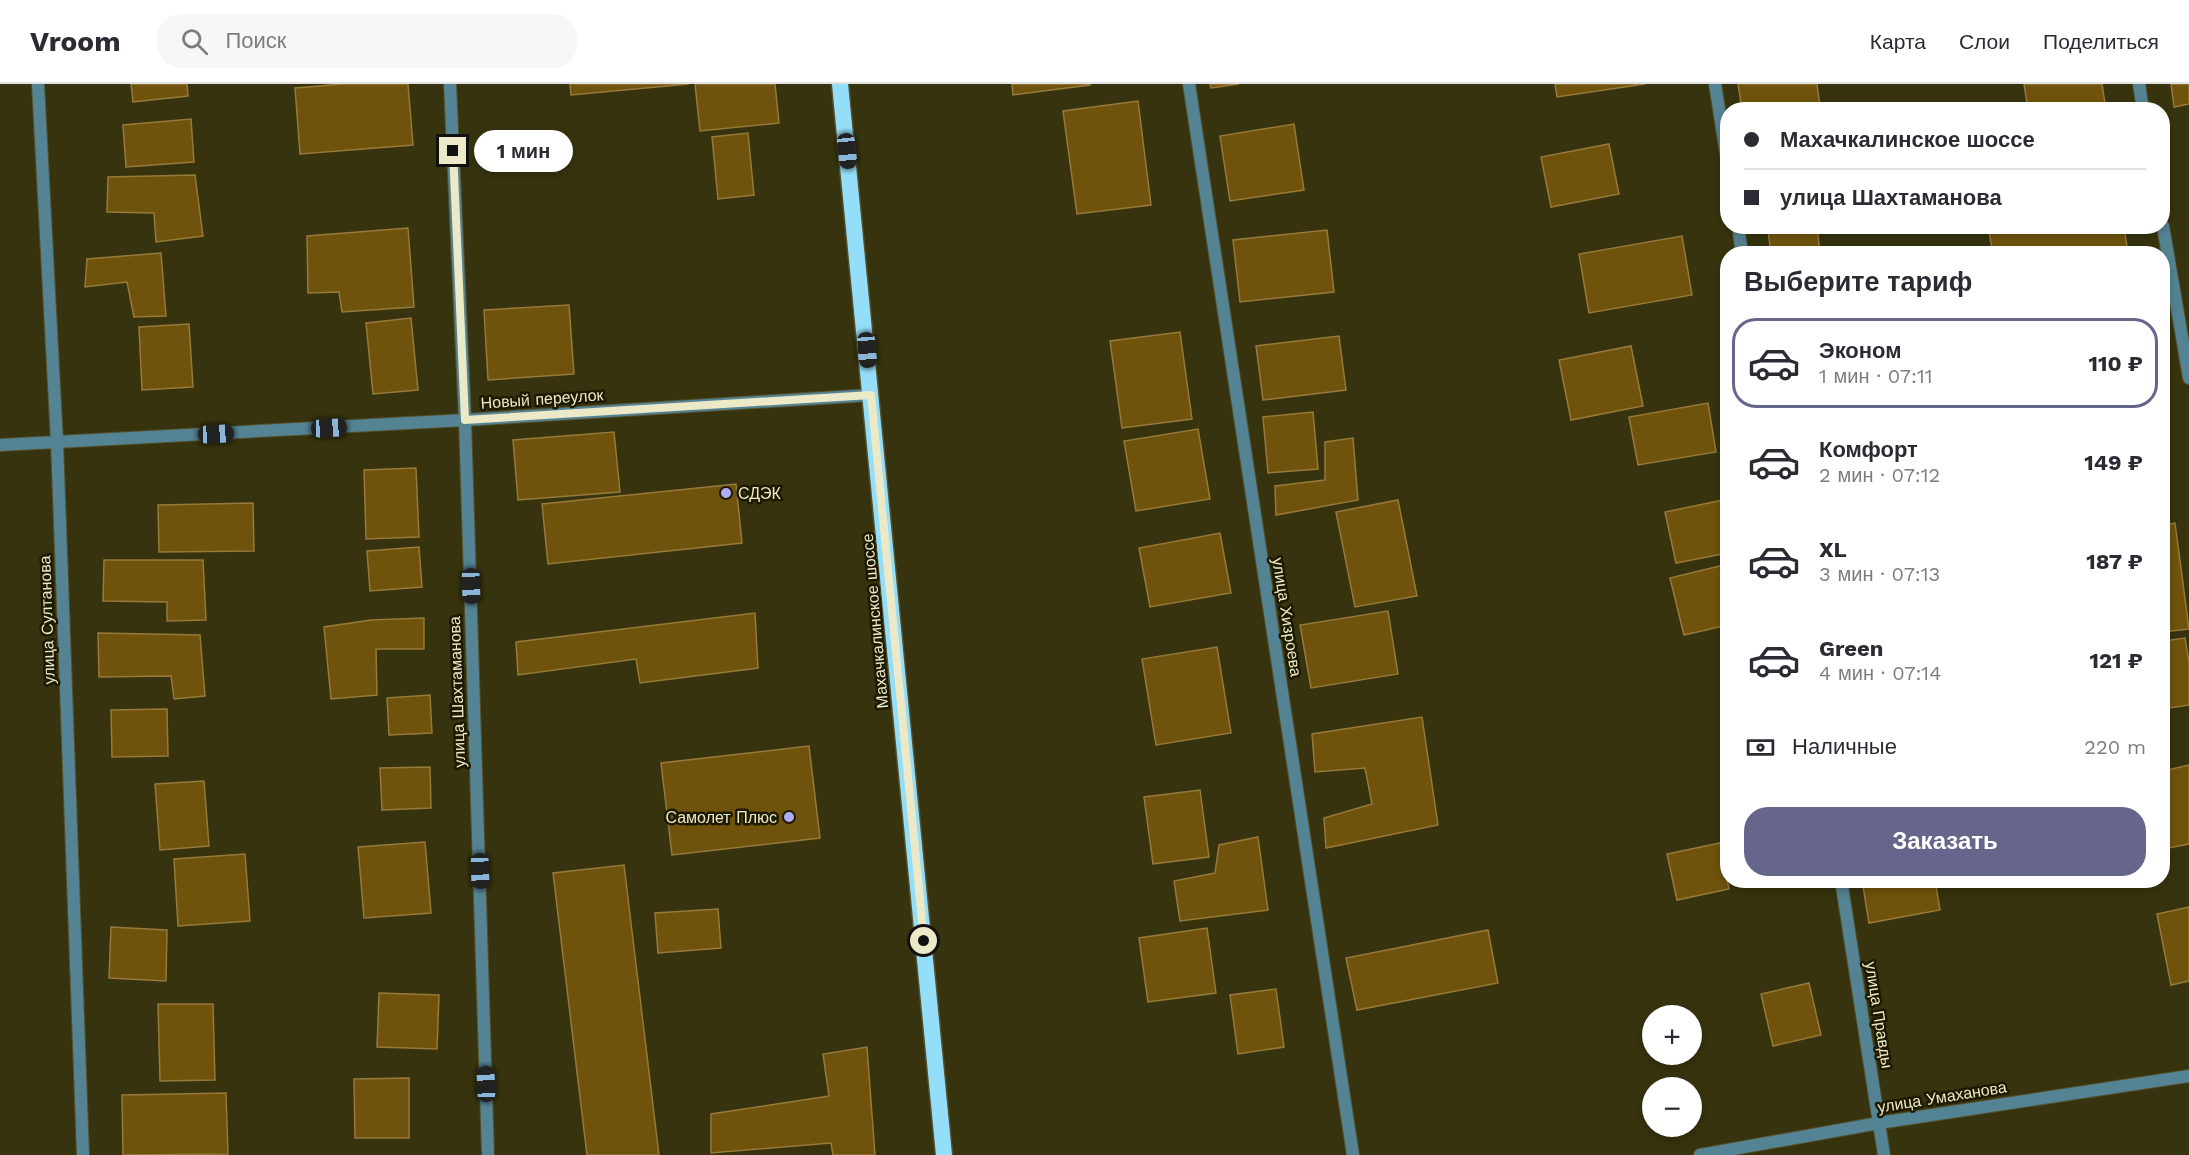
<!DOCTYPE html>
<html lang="ru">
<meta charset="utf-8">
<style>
:root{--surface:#fff;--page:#f7f7f7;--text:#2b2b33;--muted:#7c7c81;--line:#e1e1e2;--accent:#66668d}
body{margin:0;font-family:"Work Sans",sans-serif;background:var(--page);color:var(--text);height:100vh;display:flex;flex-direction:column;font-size:22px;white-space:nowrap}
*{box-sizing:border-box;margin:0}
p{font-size:20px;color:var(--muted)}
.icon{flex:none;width:33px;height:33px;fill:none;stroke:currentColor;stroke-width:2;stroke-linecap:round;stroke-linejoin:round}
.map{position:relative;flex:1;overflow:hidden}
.panel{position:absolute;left:1720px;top:162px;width:450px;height:642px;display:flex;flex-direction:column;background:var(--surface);border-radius:24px;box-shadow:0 3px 9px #0003}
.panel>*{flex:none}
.banner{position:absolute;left:1720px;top:18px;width:450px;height:132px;border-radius:24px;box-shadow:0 3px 9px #0003;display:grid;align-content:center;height:132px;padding:0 24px;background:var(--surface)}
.controls{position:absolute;left:1642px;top:921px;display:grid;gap:12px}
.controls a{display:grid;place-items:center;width:60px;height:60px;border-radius:50%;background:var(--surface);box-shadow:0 3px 9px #0003;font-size:30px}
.end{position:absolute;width:27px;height:27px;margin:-14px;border:8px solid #ebe9c7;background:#111;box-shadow:0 0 0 3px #111}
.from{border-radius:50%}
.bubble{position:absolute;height:42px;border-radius:21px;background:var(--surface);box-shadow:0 3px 9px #0003;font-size:20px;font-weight:700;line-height:42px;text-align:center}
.car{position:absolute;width:18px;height:36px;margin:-18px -9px;border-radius:8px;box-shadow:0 0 4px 2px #0007;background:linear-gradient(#222 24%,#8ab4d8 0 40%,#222 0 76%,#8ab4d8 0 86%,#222 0)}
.banner b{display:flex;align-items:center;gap:21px;height:57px;font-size:22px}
.banner b+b{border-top:2px solid var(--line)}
.banner i{width:15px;height:15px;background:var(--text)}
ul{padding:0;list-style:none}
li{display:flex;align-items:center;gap:18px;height:90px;margin:0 12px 9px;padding:0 12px;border:3px solid transparent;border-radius:24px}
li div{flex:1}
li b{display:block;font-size:22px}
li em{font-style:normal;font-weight:700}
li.selected{border-color:var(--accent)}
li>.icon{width:54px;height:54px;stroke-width:1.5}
h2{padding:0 24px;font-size:27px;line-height:72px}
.pay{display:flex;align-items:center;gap:15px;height:66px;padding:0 24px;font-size:22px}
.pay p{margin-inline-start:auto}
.cta{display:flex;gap:12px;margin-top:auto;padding:12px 24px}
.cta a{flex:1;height:69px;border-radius:24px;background:var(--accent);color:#fff;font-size:24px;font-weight:700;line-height:69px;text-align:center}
header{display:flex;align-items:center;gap:36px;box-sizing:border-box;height:84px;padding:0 30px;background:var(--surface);border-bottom:2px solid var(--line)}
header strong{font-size:28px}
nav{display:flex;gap:33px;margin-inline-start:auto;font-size:21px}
.search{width:420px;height:54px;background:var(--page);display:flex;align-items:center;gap:15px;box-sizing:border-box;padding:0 21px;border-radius:24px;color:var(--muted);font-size:22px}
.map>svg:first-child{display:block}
.building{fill:#6f530c;stroke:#97793a;stroke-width:1.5}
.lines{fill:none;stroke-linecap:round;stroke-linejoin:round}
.minor-casing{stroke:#53502c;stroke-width:14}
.trunk-casing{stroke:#53502c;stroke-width:19}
.minor{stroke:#548394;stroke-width:12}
.trunk{stroke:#94def9;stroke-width:16}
.route{stroke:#ebe9c7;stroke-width:8}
.poi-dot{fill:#afaefa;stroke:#1d1a00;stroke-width:2}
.labels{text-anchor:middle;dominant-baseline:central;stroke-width:5;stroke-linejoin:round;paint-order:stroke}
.street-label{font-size:16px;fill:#ebe9c7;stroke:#1d1a00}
.poi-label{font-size:16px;fill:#ebe9c7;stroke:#1d1a00;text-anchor:start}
</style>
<header>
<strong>Vroom</strong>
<div class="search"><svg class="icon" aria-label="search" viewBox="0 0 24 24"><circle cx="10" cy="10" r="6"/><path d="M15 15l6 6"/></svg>Поиск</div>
<nav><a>Карта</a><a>Слои</a><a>Поделиться</a></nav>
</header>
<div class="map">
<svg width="2189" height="1071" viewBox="0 0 2189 1071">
<rect width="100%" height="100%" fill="#36330e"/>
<path class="building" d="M131,0H187L188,12L133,18Z
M343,0H408L413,61L300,70L295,4Z
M570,0H689L571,11Z
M695,0H775L779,39L700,47Z
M1012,0H1090V1L1013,11Z
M1210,0H1239L1211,4Z
M1555,0H1645L1557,13Z
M1738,0H1817L1820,22L1796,26H1742Z
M2024,0H2102L2106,26H2028Z
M2171,0H2189V20L2174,23Z
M1138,17L1151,121L1077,130L1063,27Z
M191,35L194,78L126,83L123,41Z
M1294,40L1304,106L1230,117L1220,52Z
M748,49L754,111L718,115L712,53Z
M1609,60L1619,110L1551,123L1541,73Z
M195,91L203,152L156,158L154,129L107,128L108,93Z
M1801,142H1817L1820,170H1771L1768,146Z
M1988,142H2124L2128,170H1993Z
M408,144L414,223L342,228L339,208L308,209L307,152Z
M1327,146L1334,208L1240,218L1233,156Z
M1682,152L1692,211L1589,229L1579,170Z
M161,169L166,232L134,233L127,198L85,203L87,175Z
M569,221L574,290L488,296L484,226Z
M411,234L418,306L373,310L366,239Z
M189,240L193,303L142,306L139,243Z
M1180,248L1192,335L1122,344L1110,257Z
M1339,252L1346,306L1263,316L1256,262Z
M1631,262L1643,322L1571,336L1559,276Z
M1708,319L1716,368L1638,381L1629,333Z
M1313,328L1318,385L1268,389L1263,333Z
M1198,345L1210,415L1136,427L1124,357Z
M614,348L620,408L518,416L513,356Z
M1353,354L1358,416L1276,431L1275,402L1325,396V358Z
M416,384L419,453L366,455L364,386Z
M736,400L742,459L548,480L542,420Z
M1728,415V469L1676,479L1665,428Z
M1398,416L1417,512L1355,523L1336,428Z
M253,419L254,467L159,468L158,421Z
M2175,439L2189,545L2163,548V441Z
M1220,449L1231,509L1150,523L1139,464Z
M419,463L422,503L370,507L367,467Z
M104,476H203L206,536L167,537V518L103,517Z
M1728,480V541L1684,551L1670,494Z
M1388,527L1398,590L1311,604L1300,541Z
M755,529L758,584L640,599L636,575L518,591L516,558Z
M424,534V565H376L377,611L331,615L324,543L371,536Z
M98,549L200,551L205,612L174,615L171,592L99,593Z
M2185,554L2189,578V621L2163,625V557Z
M1217,563L1231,649L1156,661L1142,575Z
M430,611L432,649L389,651L387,614Z
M167,625L168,672L112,673L111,626Z
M1422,633L1438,741L1326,764L1324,734L1372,720L1365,684L1315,688L1312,650Z
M809,662L820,754L672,771L661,679Z
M2189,681V760L2163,765V687Z
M430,683L431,724L382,726L380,684Z
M204,697L209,762L160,766L155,700Z
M1200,706L1209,773L1153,780L1144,713Z
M1258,753L1268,826L1180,837L1174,797L1215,789L1219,761Z
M425,758L431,829L364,834L358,763Z
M1720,759L1729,805L1677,816L1667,770Z
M245,770L250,837L178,842L174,775Z
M624,781L659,1071H587L553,789Z
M1862,796H1935L1940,826L1869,839Z
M2189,823V897L2171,901L2157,830Z
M718,825L721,864L658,869L655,829Z
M111,843L167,846L166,897L109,894Z
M1207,844L1216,909L1148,918L1139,854Z
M1488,846L1498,899L1357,926L1346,874Z
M1809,899L1821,951L1773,962L1761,910Z
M1276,905L1284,963L1238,970L1230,911Z
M379,909L439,911L437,965L377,963Z
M158,920H213L215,996L160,997Z
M867,963L875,1071H833L831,1059L711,1069V1030L829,1012L823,970Z
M409,994V1054H355L354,995Z
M226,1009L228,1070L123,1071L122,1011Z"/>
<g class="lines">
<g class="minor-casing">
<path id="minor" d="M38,0L57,358L83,1071
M450,0L465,336L488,1071
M1189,0L1353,1071
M1715,0L1728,82
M2139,0L2143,26
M1738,142L1742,170
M2163,142L2189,294
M0,361L465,336L871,311
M1841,796L1884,1071
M1700,1071L1879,1039L2189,992"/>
</g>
<g class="trunk-casing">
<path id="trunk" d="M840,0L944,1071"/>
</g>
<use href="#minor" class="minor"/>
<use href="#trunk" class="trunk"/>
</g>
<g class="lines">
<path class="route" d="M453,67L465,336L871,311L924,857"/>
</g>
<g class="poi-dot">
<circle cx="726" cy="409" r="6"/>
<circle cx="789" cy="733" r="6"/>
</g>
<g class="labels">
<g class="street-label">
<text transform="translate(542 315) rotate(-4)">Новый переулок</text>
<text transform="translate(1287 533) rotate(81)">улица Хизроева</text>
<text transform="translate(47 536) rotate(-92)">улица Султанова</text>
<text transform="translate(875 537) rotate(-95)">Махачкалинское шоссе</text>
<text transform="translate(457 608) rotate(-92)">улица Шахтаманова</text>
<text transform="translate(1879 931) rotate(81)">улица Правды</text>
<text transform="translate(1942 1013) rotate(-9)">улица Умаханова</text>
</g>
<g class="poi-label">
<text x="738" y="409">СДЭК</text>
<text x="777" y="733" text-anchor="end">Самолет Плюс</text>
</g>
</g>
</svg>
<div class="controls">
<a>+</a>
<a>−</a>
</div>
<i class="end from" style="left:924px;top:857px"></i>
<i class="end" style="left:453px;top:67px"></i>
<div class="bubble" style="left:474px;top:46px;width:99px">1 мин</div>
<i class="car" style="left:847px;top:67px;rotate:174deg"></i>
<i class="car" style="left:867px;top:266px;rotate:175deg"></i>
<i class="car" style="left:329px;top:344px;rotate:87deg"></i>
<i class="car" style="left:216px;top:350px;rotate:87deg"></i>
<i class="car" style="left:471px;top:502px;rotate:178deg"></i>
<i class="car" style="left:480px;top:787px;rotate:178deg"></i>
<i class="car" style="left:486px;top:1000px;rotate:358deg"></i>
<div class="banner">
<b><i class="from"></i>Махачкалинское шоссе</b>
<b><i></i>улица Шахтаманова</b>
</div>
<section class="panel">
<h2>Выберите тариф</h2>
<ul>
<li class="selected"><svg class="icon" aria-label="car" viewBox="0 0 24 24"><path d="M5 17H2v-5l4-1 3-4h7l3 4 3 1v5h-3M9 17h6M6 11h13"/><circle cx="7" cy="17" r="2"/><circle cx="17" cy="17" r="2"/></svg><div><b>Эконом</b><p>1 мин · 07:11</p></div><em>110 ₽</em></li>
<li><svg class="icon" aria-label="car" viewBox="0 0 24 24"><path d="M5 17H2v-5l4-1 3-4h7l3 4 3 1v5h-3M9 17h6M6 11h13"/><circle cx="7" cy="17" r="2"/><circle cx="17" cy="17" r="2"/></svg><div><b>Комфорт</b><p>2 мин · 07:12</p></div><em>149 ₽</em></li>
<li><svg class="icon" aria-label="car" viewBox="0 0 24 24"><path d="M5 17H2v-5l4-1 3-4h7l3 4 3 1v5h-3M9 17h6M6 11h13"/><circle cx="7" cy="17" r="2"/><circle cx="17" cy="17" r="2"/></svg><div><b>XL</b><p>3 мин · 07:13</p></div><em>187 ₽</em></li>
<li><svg class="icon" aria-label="car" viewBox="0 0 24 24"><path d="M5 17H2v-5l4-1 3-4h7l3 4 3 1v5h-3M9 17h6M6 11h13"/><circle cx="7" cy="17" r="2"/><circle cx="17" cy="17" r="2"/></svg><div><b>Green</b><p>4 мин · 07:14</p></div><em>121 ₽</em></li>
</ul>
<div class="pay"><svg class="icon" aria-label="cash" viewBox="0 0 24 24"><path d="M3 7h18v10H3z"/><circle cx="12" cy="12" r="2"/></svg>Наличные<p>220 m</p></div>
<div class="cta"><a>Заказать</a></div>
</section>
</div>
